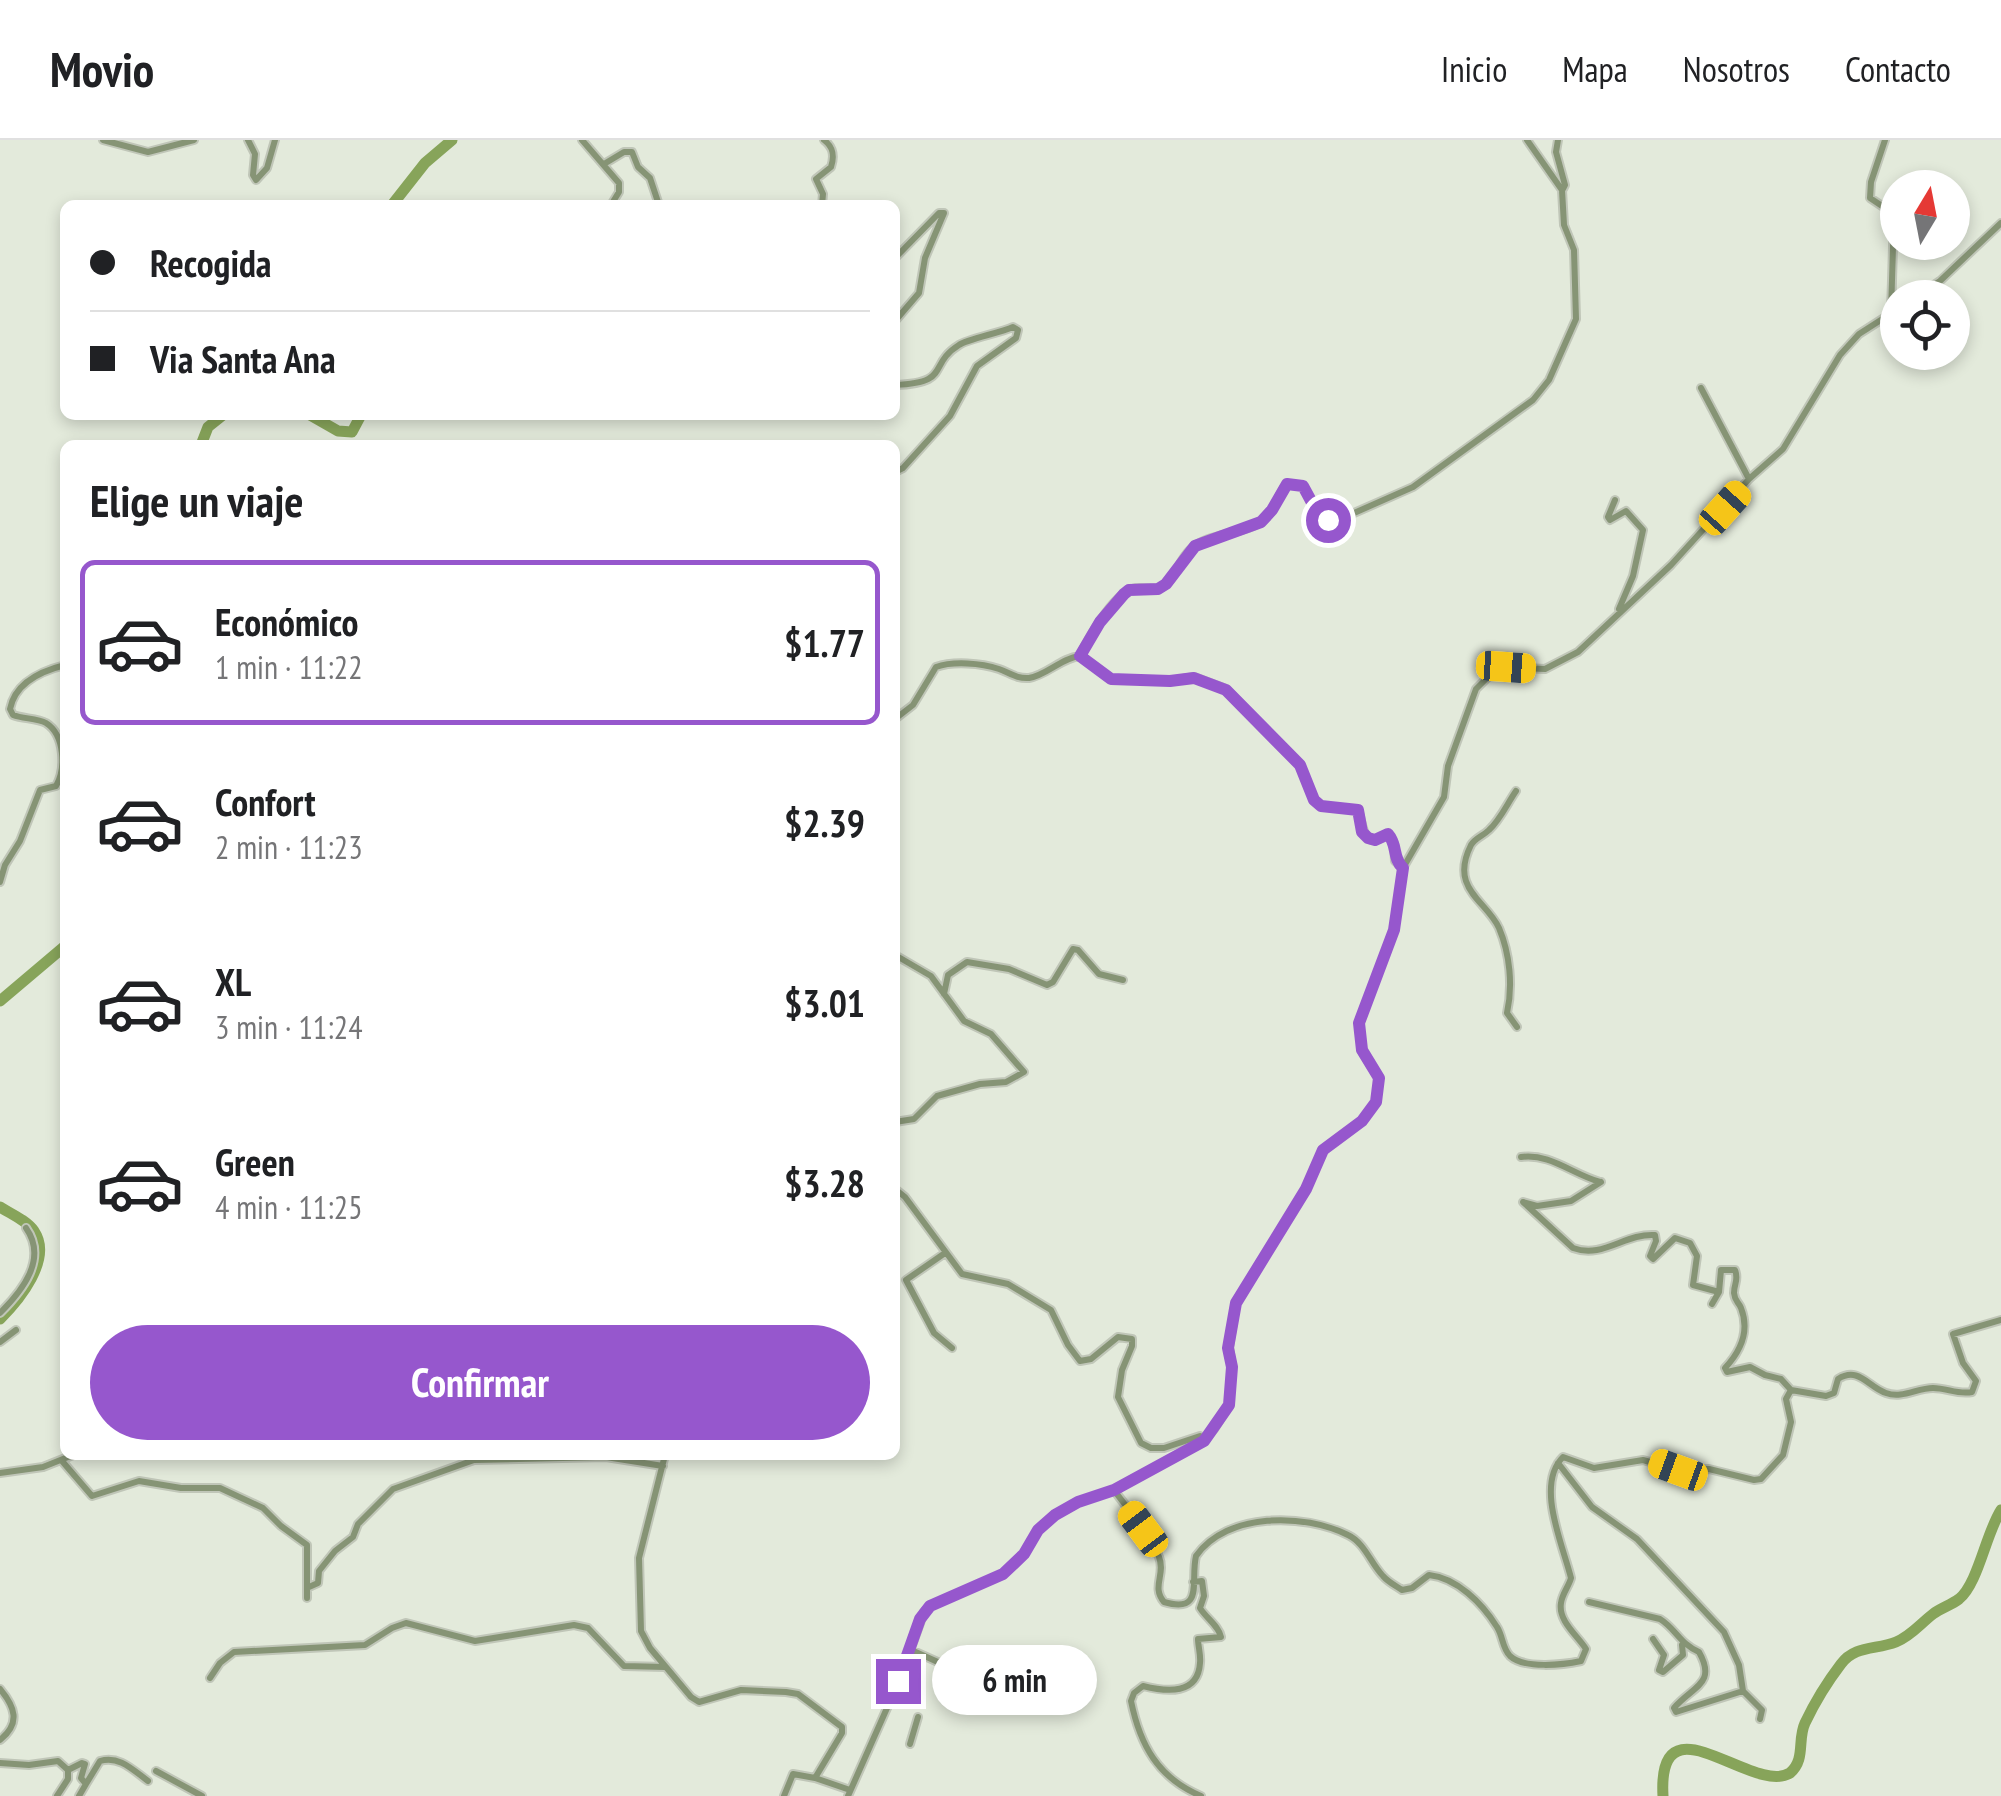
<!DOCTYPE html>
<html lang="es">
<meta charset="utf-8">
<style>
:root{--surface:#fff;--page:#f2f2f2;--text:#202124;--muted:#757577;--line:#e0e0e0;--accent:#9657cd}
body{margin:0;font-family:"PT Sans Narrow",sans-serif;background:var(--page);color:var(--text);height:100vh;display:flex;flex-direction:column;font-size:38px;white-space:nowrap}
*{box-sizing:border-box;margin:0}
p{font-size:32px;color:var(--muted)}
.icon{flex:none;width:55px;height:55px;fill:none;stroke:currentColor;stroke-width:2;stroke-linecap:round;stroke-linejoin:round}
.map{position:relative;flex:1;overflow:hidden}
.drawer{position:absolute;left:60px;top:300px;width:840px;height:1020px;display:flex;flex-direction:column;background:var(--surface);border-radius:15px;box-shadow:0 5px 15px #0003}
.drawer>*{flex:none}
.hud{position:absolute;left:60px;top:60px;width:840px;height:220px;border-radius:15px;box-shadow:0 5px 15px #0003;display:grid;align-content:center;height:220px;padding:0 30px;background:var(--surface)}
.needle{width:65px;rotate:10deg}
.tools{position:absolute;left:1880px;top:30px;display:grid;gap:20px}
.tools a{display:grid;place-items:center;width:90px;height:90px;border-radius:50%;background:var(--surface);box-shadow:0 5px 15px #0003;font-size:50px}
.end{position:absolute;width:45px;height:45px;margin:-22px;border:12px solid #9657cd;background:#fff;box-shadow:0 0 0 5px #fff}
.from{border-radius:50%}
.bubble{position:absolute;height:70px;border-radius:35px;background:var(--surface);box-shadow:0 5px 15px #0003;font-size:32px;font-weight:800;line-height:70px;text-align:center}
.car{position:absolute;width:30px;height:60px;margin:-30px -15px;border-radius:12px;box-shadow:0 0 8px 2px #0007;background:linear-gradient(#f5c518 24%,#345 0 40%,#f5c518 0 76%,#345 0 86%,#f5c518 0)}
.hud b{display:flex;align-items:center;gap:35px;height:95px;font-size:38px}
.hud b+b{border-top:2px solid var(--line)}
.hud i{width:25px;height:25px;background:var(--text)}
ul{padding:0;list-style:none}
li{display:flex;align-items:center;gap:30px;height:165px;margin:0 20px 15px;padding:0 10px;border:5px solid transparent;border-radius:15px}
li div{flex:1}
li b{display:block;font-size:38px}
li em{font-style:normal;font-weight:800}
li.current{border-color:var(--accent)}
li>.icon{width:90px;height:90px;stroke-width:1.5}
h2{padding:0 30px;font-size:45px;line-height:120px}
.primary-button{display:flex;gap:20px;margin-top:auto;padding:20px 30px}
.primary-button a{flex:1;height:115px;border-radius:60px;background:var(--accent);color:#fff;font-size:40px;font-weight:800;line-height:115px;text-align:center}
header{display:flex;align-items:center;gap:60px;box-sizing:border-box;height:140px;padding:0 50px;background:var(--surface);border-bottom:2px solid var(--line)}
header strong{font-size:48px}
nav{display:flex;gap:55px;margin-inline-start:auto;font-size:35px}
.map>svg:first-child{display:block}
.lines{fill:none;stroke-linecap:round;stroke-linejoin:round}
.river{stroke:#87a45a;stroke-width:11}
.minor-casing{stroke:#c0c6b8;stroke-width:10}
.minor{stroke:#869475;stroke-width:6}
.route{stroke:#9657cd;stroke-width:12}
</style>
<header>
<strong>Movio</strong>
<nav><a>Inicio</a><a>Mapa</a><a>Nosotros</a><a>Contacto</a></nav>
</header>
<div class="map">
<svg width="2001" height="1656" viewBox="0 0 2001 1656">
<rect width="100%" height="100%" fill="#e3eadb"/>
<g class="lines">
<path class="river" d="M392,65L425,23L452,0
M310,275L338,291L352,292L361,275
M201,305L208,287L223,275
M0,861L65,806
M0,1067C11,1074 26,1080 34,1091C53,1119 19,1160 0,1179
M1663,1656C1657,1553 1753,1656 1790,1633C1806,1619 1797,1600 1805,1583C1814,1564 1828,1541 1841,1524C1855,1505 1876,1510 1896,1502C1911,1496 1920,1484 1933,1474C1941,1468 1951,1465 1959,1459C1978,1444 1986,1393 2001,1370"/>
<g class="minor-casing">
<path id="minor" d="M103,0L148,12L194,0
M248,0L255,14L253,35L256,40L267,28L275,0
M582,0L619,43V52L611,65
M1558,0L1556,12L1565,45L1563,49
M1885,0L1871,42L1870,58L1894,74L1891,173
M604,24L624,12H632L638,27L650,38L659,65
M822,65L823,54L816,39L831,27C835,15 833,7 824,0
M895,118L939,73H944L925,118L919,153L895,181
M1915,158L1940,141L2001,83
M895,245C952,243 927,225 959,205C967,199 1000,193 1013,187L1018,190L1016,198L977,226L950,276L903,328L895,332
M1701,248L1749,339
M1615,360L1608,377L1610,380L1626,371L1643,390L1633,436L1619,469
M1080,516C1088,499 1113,455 1132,449C1141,446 1153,451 1162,447C1175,440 1179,420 1190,410C1209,392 1239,396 1261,382C1275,372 1277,356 1287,344L1303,346L1316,371L1325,378L1345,377L1413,347L1533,260L1549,240L1576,179L1574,110L1564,85L1562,50L1527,0
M895,579L913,565L936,527C953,521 981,523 999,529C1010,533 1017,539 1029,538C1047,535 1061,518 1080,516L1111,539L1170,541L1194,537L1226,549L1300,625L1314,660L1321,666L1358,670C1364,686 1362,712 1388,694L1394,703L1395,721L1403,728
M1516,651C1507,664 1500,680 1489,690C1483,696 1475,698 1471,705C1449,749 1486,760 1499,788C1510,814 1513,846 1507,873L1517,887
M0,742L5,725L20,701L40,650L56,646C66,629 65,595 46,583C37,578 23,579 13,575L10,569C15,543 41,531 65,525
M895,815L931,836L964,881L991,894L1024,932L1006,942L980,944L937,956L914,979L895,982
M944,854L948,835L967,822L1009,829L1047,845L1053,842L1073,809L1078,810L1099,834L1123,840
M1521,1017C1550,1013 1572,1034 1600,1042
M1601,1042L1571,1061L1537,1066L1523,1062L1573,1108C1603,1119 1625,1093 1655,1095L1656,1101L1650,1116L1653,1119L1675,1098L1690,1103L1697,1116L1693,1145L1719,1152
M895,1049L905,1057L962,1134L1008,1144L1051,1170L1068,1205L1080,1221L1091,1219L1118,1197L1132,1199V1206L1122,1230L1118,1257L1141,1303L1151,1308H1164L1200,1296L1204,1301
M945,1113L906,1140L934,1193L952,1208
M1712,1164L1719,1152L1721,1130H1735C1739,1140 1734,1143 1734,1153C1735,1162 1738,1161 1741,1168C1750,1191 1740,1212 1725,1228L1727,1232L1750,1227L1765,1235L1781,1239L1791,1250L1826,1256L1834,1253L1838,1239C1859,1226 1868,1247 1886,1253C1902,1259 1917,1248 1933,1248C1947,1248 1958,1255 1972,1252L1976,1241L1963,1223L1953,1194L2001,1180
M0,1173C22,1151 48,1119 26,1088
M0,1202L16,1190
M665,1315L639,1418L641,1491L650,1508L691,1557L699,1562L741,1550L786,1552L798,1554L842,1587V1593L815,1638L793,1634L784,1656
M62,1321L92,1356L139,1341L181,1348H220L263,1368L281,1386L307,1405V1458
M1558,1323L1592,1367L1637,1399L1724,1492L1739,1525L1743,1551
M0,1333L43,1327L73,1315
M1114,1350C1129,1371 1150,1393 1159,1417C1166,1434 1151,1447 1164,1462C1205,1474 1190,1441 1196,1416C1227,1372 1304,1373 1348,1395C1365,1403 1371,1424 1383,1436C1388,1442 1396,1446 1402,1450L1412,1448L1429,1435C1457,1438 1482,1463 1497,1487C1503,1496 1502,1508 1510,1516C1524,1529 1563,1525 1581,1521L1586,1509C1577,1495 1558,1481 1561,1463C1562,1454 1569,1446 1571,1438C1563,1405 1535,1345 1563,1317L1594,1328L1643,1320L1678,1330L1709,1329L1754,1340L1761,1339L1783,1315L1791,1282L1786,1259L1791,1250
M1193,1442L1202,1441L1204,1456L1200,1468C1206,1478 1219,1486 1221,1497L1198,1499C1198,1506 1201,1515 1200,1523C1198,1555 1167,1552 1143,1546L1134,1553L1131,1561C1140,1605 1158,1638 1201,1656
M309,1447L318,1443L319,1431L335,1411L353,1397L358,1384L393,1349L474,1320L606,1317L663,1326
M1589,1462L1660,1479C1676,1489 1680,1504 1699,1512C1717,1544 1693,1546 1674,1568L1676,1572L1743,1551L1762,1570L1760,1579
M1653,1499L1664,1515L1659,1530L1663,1532L1683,1515L1682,1505
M909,1509L960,1532L989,1539
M210,1538L220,1523L234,1512L365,1505L392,1488L406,1483L475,1501L574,1485L588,1488L624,1526L665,1527
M0,1549C15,1567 21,1583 0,1600
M910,1604L918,1577
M0,1623L29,1625L58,1621L68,1630V1639L57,1656
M68,1630L82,1623L85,1624L81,1638L86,1644L100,1621C119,1615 133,1630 148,1641
M156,1631L202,1656
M815,1638L850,1650
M79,1656L86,1644
M848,1656L899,1541L924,1472L930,1466L1003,1434L1024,1414L1038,1390L1055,1375L1079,1362L1114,1350L1204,1301L1214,1289L1229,1265L1232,1227L1229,1207L1236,1163L1306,1049L1323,1010L1362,981L1376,962L1379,938L1362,911L1359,883L1394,790L1403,728L1444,657L1448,626L1476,549L1493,532L1506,527L1545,529L1578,512L1671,425L1749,339L1783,309L1840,215L1859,194L1898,169"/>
</g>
<use href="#minor" class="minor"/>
</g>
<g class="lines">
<path class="route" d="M898,1541L920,1479L930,1466L1003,1434L1024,1414L1038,1390L1055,1375L1078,1362L1114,1350L1204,1301L1229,1265L1232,1227L1228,1208L1236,1163L1306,1049L1323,1010L1362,981L1376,962L1379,938L1362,910L1359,883L1394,790L1403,728C1392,718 1398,705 1388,694L1375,700L1368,698L1362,692L1358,670L1321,666L1314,660L1300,625L1226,550L1194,538L1170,541L1111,539L1080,516L1100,482L1124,454L1129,450L1158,449L1166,444L1195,406L1261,382L1272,370L1287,344L1303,346L1316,370L1328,380"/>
</g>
</svg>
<div class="tools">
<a><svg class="needle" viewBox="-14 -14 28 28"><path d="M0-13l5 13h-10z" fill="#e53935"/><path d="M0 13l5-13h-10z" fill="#757577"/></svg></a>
<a><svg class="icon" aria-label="locate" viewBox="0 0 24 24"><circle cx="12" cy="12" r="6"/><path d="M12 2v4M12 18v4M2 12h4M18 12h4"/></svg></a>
</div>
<i class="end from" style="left:1328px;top:380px"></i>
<i class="end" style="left:898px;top:1541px"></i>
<div class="bubble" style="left:932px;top:1505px;width:165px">6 min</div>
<i class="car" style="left:1725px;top:368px;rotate:42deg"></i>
<i class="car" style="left:1506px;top:527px;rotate:94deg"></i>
<i class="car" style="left:1678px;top:1330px;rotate:290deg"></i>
<i class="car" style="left:1143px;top:1389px;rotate:323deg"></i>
<div class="hud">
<b><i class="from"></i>Recogida</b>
<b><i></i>Via Santa Ana</b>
</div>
<section class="drawer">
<h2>Elige un viaje</h2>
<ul>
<li class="current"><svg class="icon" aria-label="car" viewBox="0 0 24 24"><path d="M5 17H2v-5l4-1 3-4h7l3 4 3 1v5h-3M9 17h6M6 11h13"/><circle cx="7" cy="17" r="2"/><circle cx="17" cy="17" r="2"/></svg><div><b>Económico</b><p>1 min · 11:22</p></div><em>$1.77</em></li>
<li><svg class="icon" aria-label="car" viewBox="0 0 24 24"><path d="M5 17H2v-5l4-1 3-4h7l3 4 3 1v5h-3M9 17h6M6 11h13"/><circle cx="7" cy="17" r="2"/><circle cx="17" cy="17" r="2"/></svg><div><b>Confort</b><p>2 min · 11:23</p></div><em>$2.39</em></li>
<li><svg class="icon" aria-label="car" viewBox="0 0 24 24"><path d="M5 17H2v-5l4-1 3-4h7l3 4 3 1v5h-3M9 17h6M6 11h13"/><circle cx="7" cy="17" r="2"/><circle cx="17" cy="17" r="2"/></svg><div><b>XL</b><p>3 min · 11:24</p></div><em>$3.01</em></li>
<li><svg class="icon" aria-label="car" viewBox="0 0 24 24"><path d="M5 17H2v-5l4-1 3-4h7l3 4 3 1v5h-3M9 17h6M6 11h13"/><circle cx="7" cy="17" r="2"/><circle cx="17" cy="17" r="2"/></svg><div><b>Green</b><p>4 min · 11:25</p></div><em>$3.28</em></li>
</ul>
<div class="primary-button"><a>Confirmar</a></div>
</section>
</div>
